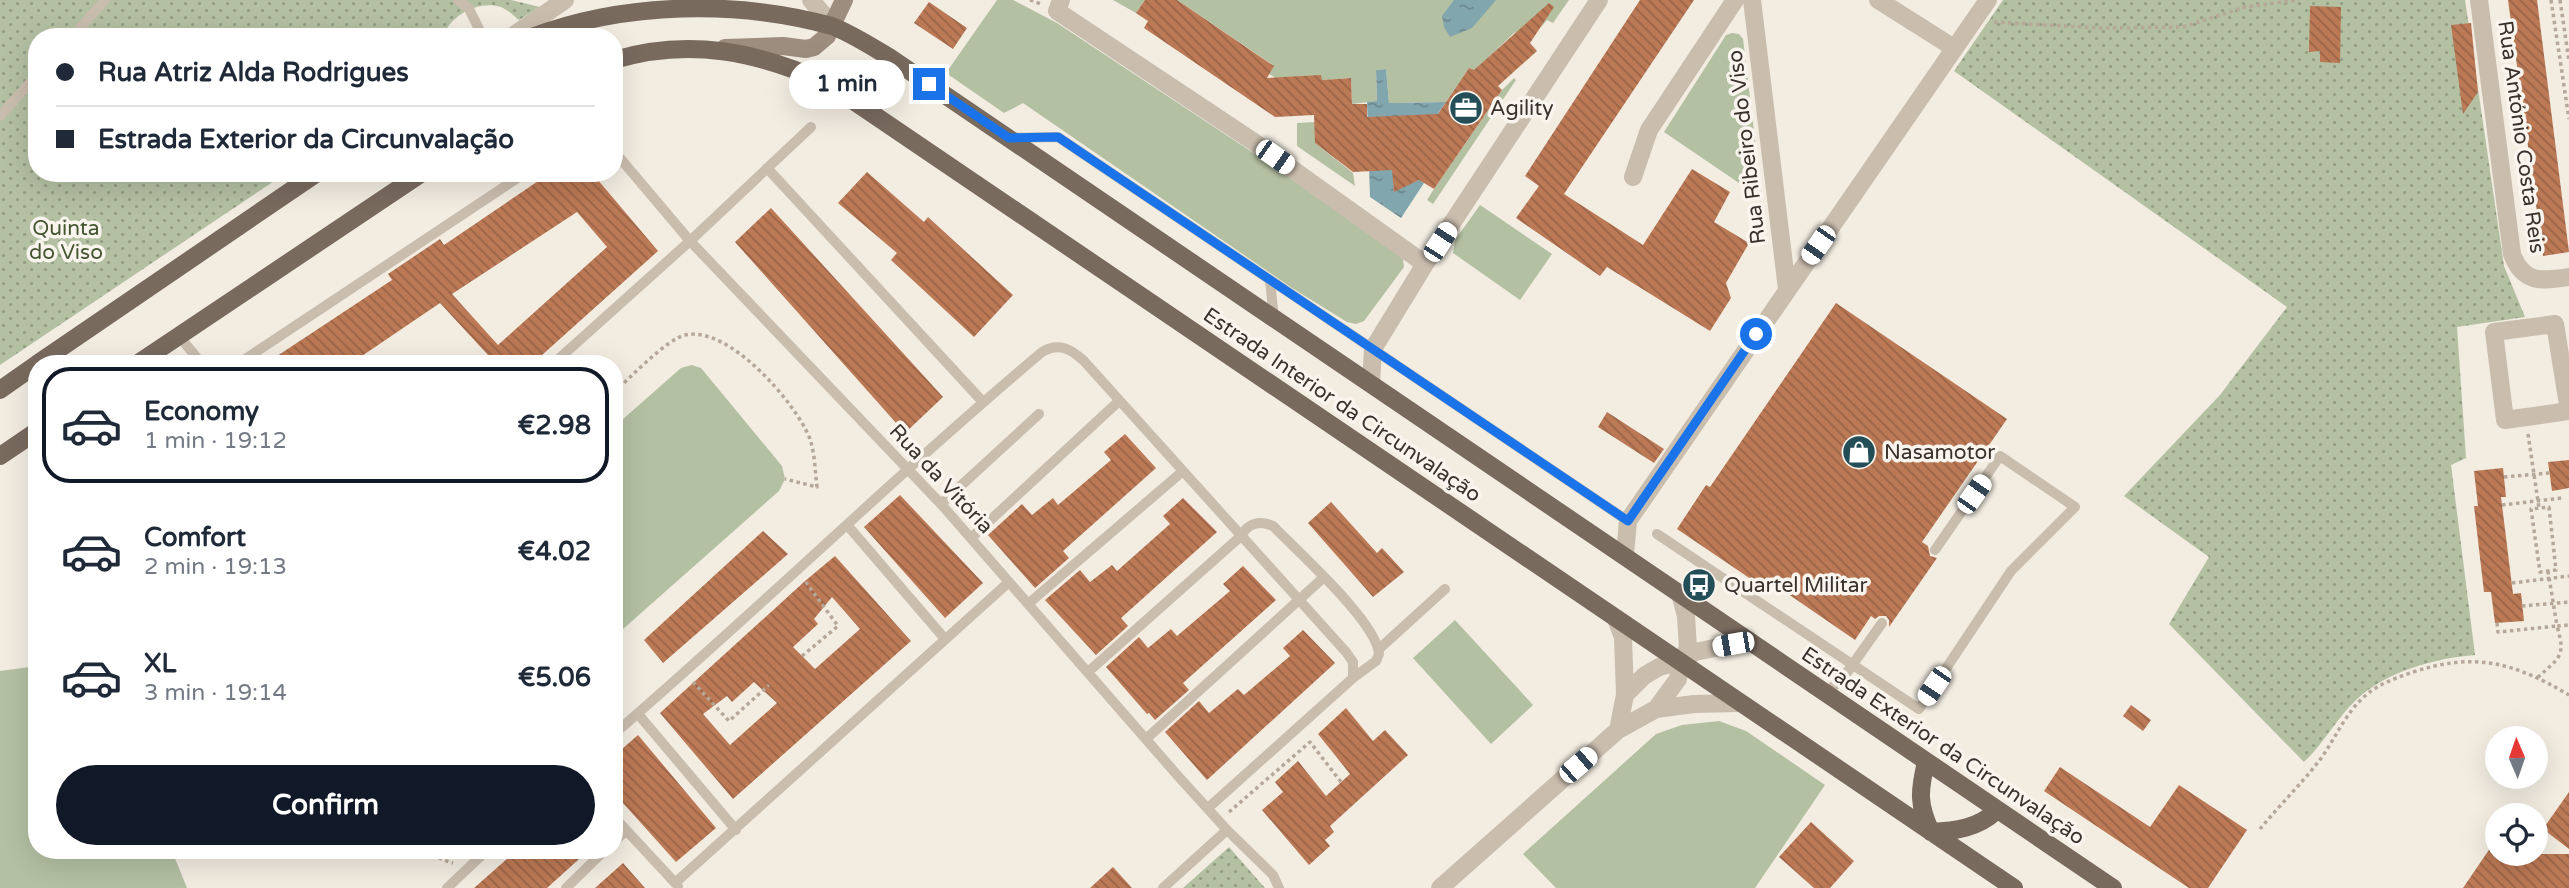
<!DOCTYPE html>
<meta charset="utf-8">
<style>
:root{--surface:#fff;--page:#f6f6f7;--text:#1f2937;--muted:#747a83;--line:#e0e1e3;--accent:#111827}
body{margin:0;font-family:"Varela Round",sans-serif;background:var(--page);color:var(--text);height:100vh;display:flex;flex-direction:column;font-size:26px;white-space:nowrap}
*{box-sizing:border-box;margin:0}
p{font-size:23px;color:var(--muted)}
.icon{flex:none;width:38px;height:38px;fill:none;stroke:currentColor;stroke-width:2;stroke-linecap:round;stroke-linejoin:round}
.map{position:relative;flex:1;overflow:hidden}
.drawer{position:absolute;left:28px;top:355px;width:595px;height:504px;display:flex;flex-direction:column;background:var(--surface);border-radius:28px;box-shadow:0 7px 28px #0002}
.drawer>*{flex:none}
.hud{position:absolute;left:28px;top:28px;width:595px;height:154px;border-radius:28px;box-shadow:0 7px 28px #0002;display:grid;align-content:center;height:154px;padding:0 28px;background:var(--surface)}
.needle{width:46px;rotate:358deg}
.fabs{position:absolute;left:2485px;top:726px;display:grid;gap:14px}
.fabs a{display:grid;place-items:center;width:63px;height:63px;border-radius:50%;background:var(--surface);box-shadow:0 7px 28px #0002;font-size:35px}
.end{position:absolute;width:32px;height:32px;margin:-16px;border:9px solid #1a73e8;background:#fff;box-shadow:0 0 0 4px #fff}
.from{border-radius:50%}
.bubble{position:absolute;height:49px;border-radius:24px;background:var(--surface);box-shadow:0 7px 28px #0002;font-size:23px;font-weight:800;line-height:49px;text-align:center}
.car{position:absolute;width:21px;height:42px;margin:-21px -10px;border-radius:9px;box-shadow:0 0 5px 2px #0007;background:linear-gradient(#fff 24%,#345 0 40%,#fff 0 76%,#345 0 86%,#fff 0)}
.hud b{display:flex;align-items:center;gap:24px;height:66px;font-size:26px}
.hud b+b{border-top:2px solid var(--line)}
.hud i{width:18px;height:18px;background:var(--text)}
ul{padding:12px 0 0;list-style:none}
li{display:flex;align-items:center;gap:21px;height:116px;margin:0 14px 10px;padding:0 14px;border:4px solid transparent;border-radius:28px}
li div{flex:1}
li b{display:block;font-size:26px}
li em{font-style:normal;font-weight:800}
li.selected{border-color:var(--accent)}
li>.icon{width:63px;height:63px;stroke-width:1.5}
.primary-button{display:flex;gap:14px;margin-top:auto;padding:14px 28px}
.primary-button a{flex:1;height:80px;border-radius:42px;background:var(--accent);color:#fff;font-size:28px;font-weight:800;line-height:80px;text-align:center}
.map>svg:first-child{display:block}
.grass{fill:#b3c0a2}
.garden{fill:url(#garden-dots)}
.water{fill:url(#water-ripples)}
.building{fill:url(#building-back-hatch);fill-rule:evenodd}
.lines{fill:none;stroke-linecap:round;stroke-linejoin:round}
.path{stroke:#b5a898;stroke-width:3.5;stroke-dasharray:3.5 3.5;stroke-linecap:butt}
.lane{stroke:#c9bdae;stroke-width:10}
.street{stroke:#c9bdae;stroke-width:18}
.secondary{stroke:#9d8d7f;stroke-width:18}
.primary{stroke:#796a5e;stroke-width:18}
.route{stroke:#1a73e8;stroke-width:9}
.labels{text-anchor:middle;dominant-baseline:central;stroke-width:7;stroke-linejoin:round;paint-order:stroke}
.poi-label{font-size:21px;fill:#38312c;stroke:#f9f5ee;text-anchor:start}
.street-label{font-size:21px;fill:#38312c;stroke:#f9f5ee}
.park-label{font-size:21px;fill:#445531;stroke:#f9f5ee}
</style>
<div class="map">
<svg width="2569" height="888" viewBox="0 0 2569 888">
<defs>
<pattern id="garden-dots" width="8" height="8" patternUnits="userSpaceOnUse" patternTransform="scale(1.75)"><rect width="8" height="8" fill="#b3c0a2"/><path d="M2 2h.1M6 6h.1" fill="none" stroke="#939d84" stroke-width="1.8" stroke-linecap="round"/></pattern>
<pattern id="water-ripples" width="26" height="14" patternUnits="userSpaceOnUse" patternTransform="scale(1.75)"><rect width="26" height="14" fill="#82a6ad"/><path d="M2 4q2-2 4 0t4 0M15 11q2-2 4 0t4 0" fill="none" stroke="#6b888d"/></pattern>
<pattern id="building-back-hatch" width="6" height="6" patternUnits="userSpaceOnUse" patternTransform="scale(1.75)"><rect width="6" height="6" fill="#bc7955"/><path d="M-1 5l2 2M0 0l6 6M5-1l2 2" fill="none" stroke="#9a6447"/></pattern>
</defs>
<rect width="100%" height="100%" fill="#f2ece1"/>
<path class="grass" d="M997,0H1013L1057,23L1338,209L1403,259L1404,267L1364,321L1356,324L1347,322L1292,288L1023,103L1004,113L946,73Z
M1113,0H1145L1136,13Z
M1177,0H1569L1553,23L1547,20L1541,27L1532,19L1519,32L1514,33L1478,67L1481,75L1469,68L1446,102L1389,103L1386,69L1376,70L1377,101L1352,104L1351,78L1322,80L1276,78L1269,74L1273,65Z
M1732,33L1739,34L1743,39L1757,157L1739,183L1664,132L1726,35Z
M1514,78L1516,80L1433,204L1427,200L1434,189L1502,90Z
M1315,122V143L1353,173L1355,186L1297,146V123Z
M1480,205L1552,254L1520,300L1453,253L1455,240Z
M692,365L701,368L782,466L785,479L779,491L614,637V427L681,368Z
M1455,620L1533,705L1491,744L1413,658Z
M37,666V850L172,851L187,888H0V671Z
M1719,721L1746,731L1825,785L1755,888H1556L1523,854L1656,734L1682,725Z"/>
<path class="garden" d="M0,0H511L540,7L519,20C513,15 508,10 501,7C479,0 450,15 443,37H37V173H286L0,365Z
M2003,0H2465L2504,266L2525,317L2457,327L2466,458L2451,465L2475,655C2435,658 2385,672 2356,700C2336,719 2324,743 2304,762L2169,624L2209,557L2124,496L2220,395L2287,307L1954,71Z
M1229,847L1265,888H1183Z"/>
<path class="water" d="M1454,0H1496L1472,28L1450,37L1444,27L1442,16Z
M1386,69L1389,103L1446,102L1433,121L1389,116L1394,191L1419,180L1424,183L1401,218L1370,197L1367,102L1377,101L1376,70Z"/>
<path class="building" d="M1145,0H1177L1274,66L1267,78L1321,75L1322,80L1351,78L1352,104H1367V117L1438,114L1469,68L1474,70L1549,3L1554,7L1530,43L1537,51L1498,86L1502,90L1434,189L1419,180L1394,192L1392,170L1353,172L1315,143L1314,115L1275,117L1144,28L1148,21L1136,13Z
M1640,0H1694L1564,194L1643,245L1692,169L1730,192L1714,222L1749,243L1726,283L1731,298L1710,331L1607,267L1600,276L1516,218L1539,186L1525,176Z
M2508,0H2537L2569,252L2543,256Z
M929,2L967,28L953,49L914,23Z
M2310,6L2341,7L2340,63L2320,62V51L2309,52Z
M2471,23L2478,92L2463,114L2451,25Z
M867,172L924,222L928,217L1013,295L974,337L891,260L897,253L838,203Z
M550,173H592L658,251L532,364H477L488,355L440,303L350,364H265L392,280L388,274L440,239L444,245ZM577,212L607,247L498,345L452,294Z
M771,208L943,397L905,433L735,242Z
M1836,303L2007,419L1922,542L1928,546L1930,556L1937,558L1889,627V620L1886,616H1879L1875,619L1871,616L1855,640L1772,583L1767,590L1677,529L1706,485L1710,487Z
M1607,412L1664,449L1654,463L1598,427Z
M1125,434L1156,468L1063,551L1069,558L1035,588L988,535L1022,504L1032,515L1053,498L1058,505L1111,460L1104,452Z
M2569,460V488L2552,491L2548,462Z
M2503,468L2506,497H2501L2513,594L2521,593L2524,621L2495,623L2491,592H2484L2474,506H2478L2474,471Z
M900,495L983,583L945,618L864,527Z
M1183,498L1217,532L1121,618L1128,626L1096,655L1045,600L1080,570L1090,582L1112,565L1117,571L1170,524L1163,516Z
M1331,502L1377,553L1382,548L1404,572L1373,597L1308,523Z
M763,531L788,554L663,663L644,640Z
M835,556L911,641L733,799L660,713L805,581ZM832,597L860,629L815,669L793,647L818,624L814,619ZM754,682L777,703L730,745L703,714L727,696L732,702Z
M1243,566L1276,600L1183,683L1189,690L1155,720L1149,713L1147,714L1106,667L1139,637L1148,648L1171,629L1177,636L1230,591L1223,584Z
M1303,630L1335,663L1207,780L1165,732L1199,701L1209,713L1238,689L1244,695L1290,656L1283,648Z
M2131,705L2151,720L2143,731L2123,716Z
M1346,708L1373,741L1385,730L1408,755L1330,826L1334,832L1325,840L1330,846L1309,865L1262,810L1283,792L1275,782L1298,761L1326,796L1350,774L1318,734Z
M638,735L716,828L676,862L614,793V756Z
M2060,767L2150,827L2179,785L2247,830L2208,888H2189L2044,791Z
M2569,792V849L2543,829Z
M1811,822L1854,861L1830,888H1814L1779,857Z
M2497,838V854H2569V888H2463Z
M517,850H589L547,888H474Z
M623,863L645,888H595Z
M1113,867L1132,888H1090Z"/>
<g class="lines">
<path class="path" d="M1030,0L1041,4
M2551,0L2569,119
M2560,0L2569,61
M1994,22L2099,28L2183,27L2245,7L2299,0
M614,392C630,378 667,339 685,335C729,325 796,403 810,439C815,454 815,471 817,487L785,479
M2528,434L2539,508
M2504,477L2549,473
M2502,505L2562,498
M2549,507L2556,570L2540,572L2531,509Z
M2548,571L2557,626L2569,625
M2512,583L2569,576
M2522,606L2569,602
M2497,623L2498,632L2557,626C2566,657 2560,657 2537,678
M802,656L838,626L805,581
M693,682L729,721L769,685
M1229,812L1310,742L1341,782
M2260,829C2279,806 2301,784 2319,761C2335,740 2345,713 2365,696C2378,684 2396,678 2413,672C2475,652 2513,662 2569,695
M427,850L443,860L453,863"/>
<path class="lane" d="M458,0L469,9L483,37
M72,37L105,0
M0,116L37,75
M1009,138L1058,137L1628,521
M614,151L690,241L811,127
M767,168L983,402
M1270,281L1274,318
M179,336L202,364
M238,364L525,173
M553,364L690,241L941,504L1178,776L1227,830L1273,875L1279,888
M941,504L1039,414
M848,526L945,639
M1657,534L1919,709L2011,571L2075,507L2000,456L1935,550
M971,538L1119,401
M1028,604L1183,471
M1379,649L1445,589
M1088,672L1241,536C1248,523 1260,520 1273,526C1297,551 1377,622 1379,654L1376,661L1353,678
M1825,692L1841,681L1882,623
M638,714L736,830
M614,734C759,609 896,475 1042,352C1059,342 1071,349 1084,361L1346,652L1353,662V678L1208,808
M1146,739L1323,578
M614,817L678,886
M614,842L626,830
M675,883L1009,582
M447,888L487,850
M566,888L605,850
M1163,888L1227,830"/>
<path class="street" d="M811,0L833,26
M1061,0L1057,11L1254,142L1425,264
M1752,0L1787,289
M1878,0L1954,48
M2479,0L2512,254C2523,284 2542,281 2569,277
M511,37L565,0
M1633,177L1649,130L1735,0
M2555,324L2569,411L2505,420L2494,332Z
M1371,383L1373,349L1425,264L1599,0
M1625,555L1628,521L1988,0
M1616,619L1623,637L1625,695
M1656,709L1694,704L1740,703
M1618,730L1625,695L1644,676L1659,667L1681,661L1695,652L1748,641
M1440,888L1618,730L1656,709L1678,679L1681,661L1688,648L1686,616L1680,594"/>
<path class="secondary" d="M725,48L783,46L806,49L814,47L827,36L844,0"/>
<path class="primary" d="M532,37C625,2 737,0 832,26C852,34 871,46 889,57L2113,888
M614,60C689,37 758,52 827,83L2014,888
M37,364L317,173
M137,364L422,173
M0,390L37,364
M0,456L37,431
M1926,762C1919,792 1918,804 1931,832C1956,831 1978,828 1996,811"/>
</g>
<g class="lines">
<path class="route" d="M929,84L1009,138L1058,137L1628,521L1756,334"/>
</g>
<defs>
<g id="office-disc" transform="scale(1.75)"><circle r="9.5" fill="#244e57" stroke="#f9f5ee"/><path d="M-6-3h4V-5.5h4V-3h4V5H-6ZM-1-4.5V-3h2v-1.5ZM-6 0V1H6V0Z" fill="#fff"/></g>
<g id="shop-disc" transform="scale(1.75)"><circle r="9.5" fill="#244e57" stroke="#f9f5ee"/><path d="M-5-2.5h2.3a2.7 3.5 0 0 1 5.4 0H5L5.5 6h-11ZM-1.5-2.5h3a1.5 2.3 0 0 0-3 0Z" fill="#fff"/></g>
<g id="bus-disc" transform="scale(1.75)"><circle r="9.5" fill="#244e57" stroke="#f9f5ee"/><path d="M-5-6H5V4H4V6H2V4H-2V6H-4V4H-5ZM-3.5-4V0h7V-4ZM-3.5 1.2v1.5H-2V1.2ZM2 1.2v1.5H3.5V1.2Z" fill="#fff"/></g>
</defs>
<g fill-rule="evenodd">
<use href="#office-disc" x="1466" y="108"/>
<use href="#shop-disc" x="1859" y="452"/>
<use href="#bus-disc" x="1699" y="585"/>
</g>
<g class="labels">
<g class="poi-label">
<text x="1490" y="108">Agility</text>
<text x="1884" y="452">Nasamotor</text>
<text x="1724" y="585">Quartel Militar</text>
</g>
<g class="street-label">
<text transform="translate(2521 137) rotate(82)">Rua António Costa Reis</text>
<text transform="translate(1747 147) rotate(-97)">Rua Ribeiro do Viso</text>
<text transform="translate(1342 405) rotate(34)">Estrada Interior da Circunvalação</text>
<text transform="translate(941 479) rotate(47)">Rua da Vitória</text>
<text transform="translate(1943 746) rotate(34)">Estrada Exterior da Circunvalação</text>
</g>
<g class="park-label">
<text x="66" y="228">Quinta<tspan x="66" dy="24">do Viso</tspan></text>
</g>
</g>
</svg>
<div class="fabs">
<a><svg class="needle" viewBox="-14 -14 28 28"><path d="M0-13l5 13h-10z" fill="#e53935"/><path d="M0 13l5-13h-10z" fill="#747a83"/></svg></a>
<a><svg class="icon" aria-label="locate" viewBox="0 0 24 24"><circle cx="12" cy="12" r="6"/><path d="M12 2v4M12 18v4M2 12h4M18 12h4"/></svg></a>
</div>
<i class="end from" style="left:1756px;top:334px"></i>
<i class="end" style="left:929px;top:84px"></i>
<div class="bubble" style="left:789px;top:60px;width:116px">1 min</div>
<i class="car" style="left:1275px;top:157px;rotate:125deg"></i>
<i class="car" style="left:1440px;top:242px;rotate:33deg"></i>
<i class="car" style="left:1818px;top:245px;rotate:215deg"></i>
<i class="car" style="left:1974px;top:494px;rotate:35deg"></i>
<i class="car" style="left:1733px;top:644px;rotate:260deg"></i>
<i class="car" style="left:1934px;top:686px;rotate:214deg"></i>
<i class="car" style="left:1578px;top:765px;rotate:49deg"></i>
<div class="hud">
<b><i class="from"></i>Rua Atriz Alda Rodrigues</b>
<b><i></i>Estrada Exterior da Circunvalação</b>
</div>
<section class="drawer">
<ul>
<li class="selected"><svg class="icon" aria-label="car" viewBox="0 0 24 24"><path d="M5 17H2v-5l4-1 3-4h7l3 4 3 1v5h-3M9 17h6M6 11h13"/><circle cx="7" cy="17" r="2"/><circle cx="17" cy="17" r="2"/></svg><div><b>Economy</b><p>1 min · 19:12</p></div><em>€2.98</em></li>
<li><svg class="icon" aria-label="car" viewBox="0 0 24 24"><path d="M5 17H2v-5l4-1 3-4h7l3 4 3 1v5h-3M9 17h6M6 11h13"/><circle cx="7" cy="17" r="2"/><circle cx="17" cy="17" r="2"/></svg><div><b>Comfort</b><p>2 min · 19:13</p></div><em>€4.02</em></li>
<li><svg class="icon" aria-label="car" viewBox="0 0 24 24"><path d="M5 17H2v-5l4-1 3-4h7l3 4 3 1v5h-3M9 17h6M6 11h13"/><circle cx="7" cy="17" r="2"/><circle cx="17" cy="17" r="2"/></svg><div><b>XL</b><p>3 min · 19:14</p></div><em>€5.06</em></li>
</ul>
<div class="primary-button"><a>Confirm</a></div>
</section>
</div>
